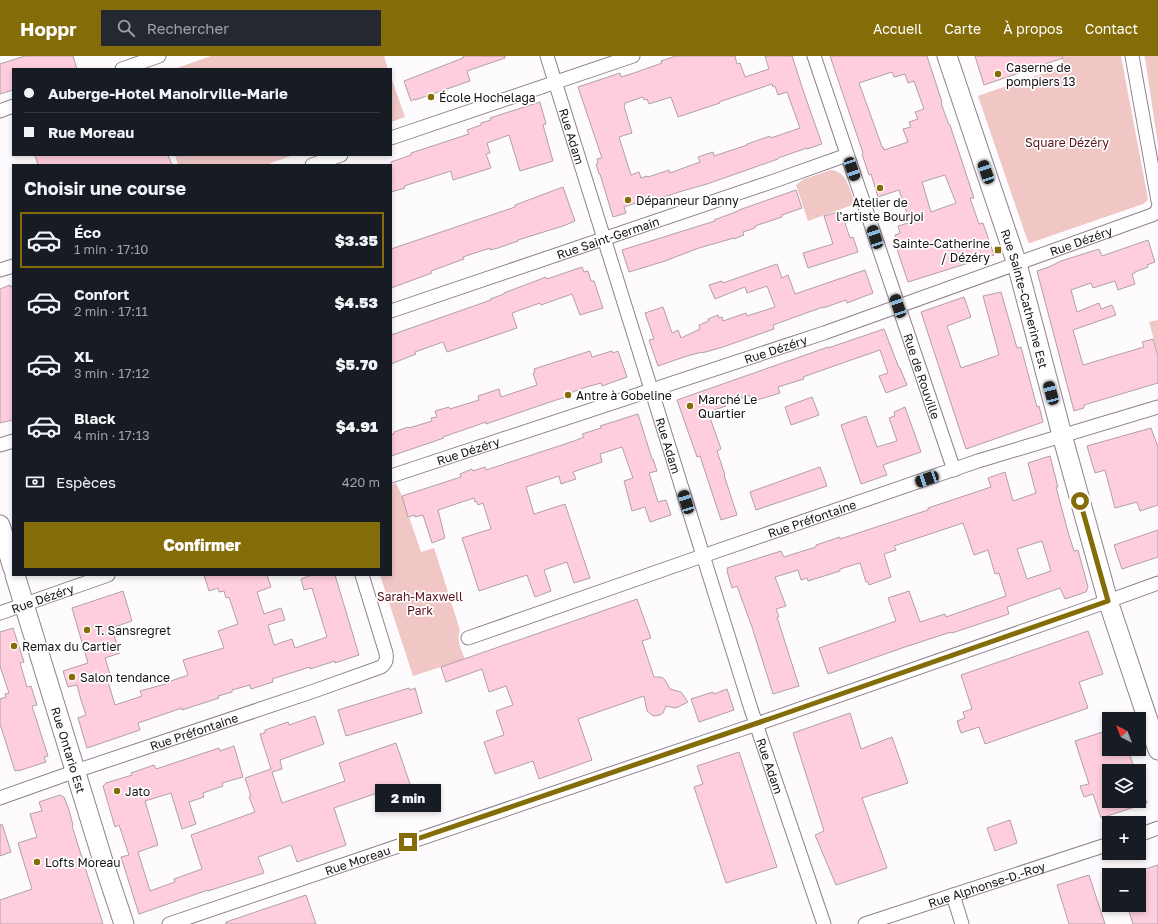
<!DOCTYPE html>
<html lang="fr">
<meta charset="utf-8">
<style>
:root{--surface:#171b24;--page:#242831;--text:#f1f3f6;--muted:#9ea1a6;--line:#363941;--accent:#846c08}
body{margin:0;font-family:"Golos Text",sans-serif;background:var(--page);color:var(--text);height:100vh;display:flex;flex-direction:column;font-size:15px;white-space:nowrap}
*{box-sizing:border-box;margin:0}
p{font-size:13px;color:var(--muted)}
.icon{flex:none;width:22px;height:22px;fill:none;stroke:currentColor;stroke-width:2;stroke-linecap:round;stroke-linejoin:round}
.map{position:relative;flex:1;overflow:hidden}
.side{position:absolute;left:12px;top:108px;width:380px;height:412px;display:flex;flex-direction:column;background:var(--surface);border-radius:0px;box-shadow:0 2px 6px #0003}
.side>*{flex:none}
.top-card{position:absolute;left:12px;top:12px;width:380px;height:88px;border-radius:0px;box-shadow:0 2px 6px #0003;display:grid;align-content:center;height:88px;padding:0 12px;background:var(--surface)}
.needle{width:26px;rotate:318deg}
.fabs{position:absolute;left:1102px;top:656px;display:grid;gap:8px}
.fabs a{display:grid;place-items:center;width:44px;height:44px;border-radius:0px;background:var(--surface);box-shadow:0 2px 6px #0003;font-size:20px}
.end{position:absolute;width:18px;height:18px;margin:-9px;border:5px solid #846c08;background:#fff;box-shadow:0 0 0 2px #fff}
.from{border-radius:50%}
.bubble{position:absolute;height:28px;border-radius:0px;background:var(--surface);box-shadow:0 2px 6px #0003;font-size:13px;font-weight:800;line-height:28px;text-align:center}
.car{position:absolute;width:12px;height:24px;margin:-12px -6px;border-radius:5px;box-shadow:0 0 3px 1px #0007;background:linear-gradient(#222 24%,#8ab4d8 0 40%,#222 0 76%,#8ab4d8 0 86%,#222 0)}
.top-card b{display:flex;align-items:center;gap:14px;height:38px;font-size:15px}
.top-card b+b{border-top:1px solid var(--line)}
.top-card i{width:10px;height:10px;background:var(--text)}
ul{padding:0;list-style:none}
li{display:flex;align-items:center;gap:12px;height:56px;margin:0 8px 6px;padding:0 4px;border:2px solid transparent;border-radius:0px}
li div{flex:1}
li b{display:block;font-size:15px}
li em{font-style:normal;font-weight:800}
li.current{border-color:var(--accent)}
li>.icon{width:36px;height:36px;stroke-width:1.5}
h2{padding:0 12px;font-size:18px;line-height:48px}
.pay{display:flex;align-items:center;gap:10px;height:44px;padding:0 12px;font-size:15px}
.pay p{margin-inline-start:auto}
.cta{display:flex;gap:8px;margin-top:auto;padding:8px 12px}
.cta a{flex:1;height:46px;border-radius:0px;background:var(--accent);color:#fff;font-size:16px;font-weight:800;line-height:46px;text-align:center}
header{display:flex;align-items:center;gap:24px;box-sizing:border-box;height:56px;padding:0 20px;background:var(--accent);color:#fff}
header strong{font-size:19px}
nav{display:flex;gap:22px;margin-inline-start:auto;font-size:14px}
.search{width:280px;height:36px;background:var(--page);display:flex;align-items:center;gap:10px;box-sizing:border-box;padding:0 14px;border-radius:0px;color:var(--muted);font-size:15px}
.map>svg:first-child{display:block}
.green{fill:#f0c7c5}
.building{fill:#ffcede;stroke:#b1a0a6;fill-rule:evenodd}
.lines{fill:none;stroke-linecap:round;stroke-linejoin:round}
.street-casing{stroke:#8e828c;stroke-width:15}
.secondary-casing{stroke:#8e828c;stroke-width:21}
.street{stroke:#fff;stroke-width:13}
.secondary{stroke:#fff;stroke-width:19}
.route{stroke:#846c08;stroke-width:5}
.poi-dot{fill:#846c08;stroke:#fff;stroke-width:1.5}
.labels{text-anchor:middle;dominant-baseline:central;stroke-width:3.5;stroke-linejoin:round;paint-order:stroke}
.poi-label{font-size:12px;fill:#161115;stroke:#fff;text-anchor:start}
.street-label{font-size:12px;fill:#161115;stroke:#fff}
.park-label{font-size:12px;fill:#5b121a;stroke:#fff}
</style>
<header>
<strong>Hoppr</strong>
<div class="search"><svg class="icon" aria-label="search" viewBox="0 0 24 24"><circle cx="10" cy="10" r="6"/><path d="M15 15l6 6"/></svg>Rechercher</div>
<nav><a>Accueil</a><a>Carte</a><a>À propos</a><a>Contact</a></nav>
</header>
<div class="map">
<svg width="1158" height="868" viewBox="0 0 1158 868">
<rect width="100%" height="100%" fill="#fdfbfd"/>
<path class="green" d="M211,0H384L388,13H174Z
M1061,0H1121L1148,143L1147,145L1143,148L1030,187L1028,186L978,40L1064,10Z
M1144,0H1158V89L1145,2Z
M391,21L405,61L391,66Z
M175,99H294L265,109H178Z
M831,114C848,116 850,135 855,148L808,165L796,129L804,123Z
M1158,264V298L1149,266Z
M396,427L402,440L421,496L434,492L460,574C456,584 461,593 465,603L413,620L380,519H391V429Z"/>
<path class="building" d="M25,0H73L77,13H13V34L0,38V8Z
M463,0H505V2L467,15L470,25L415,44V43L411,45L404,25L463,2Z
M676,0H735L737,8L740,7L745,21L769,13L765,0H792L805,40L822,88L807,93V92L778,102V103L707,128L679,136L664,141L665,143L650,148L648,143L624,151L626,157L613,161L600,118H599L596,108L598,107L597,103L602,102L578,31L620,17L621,21L631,18L662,7L661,5ZM772,28L773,31L775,30L778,39L787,36L800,72L771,82L770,80L747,88V89L714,100L713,96L698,101L700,106L670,117L669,114L648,121L647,120L641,122L639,116L631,119L619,81L632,77L624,50L625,49V47L643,41L644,44L647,43L649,48L671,41L678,61L720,47L719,46Z
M830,0H927L942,46L941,47L949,69H950L974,142H970L979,168L983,167L994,199L908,226L896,190L899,189L895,179L900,177L898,170L908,167L907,164L909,163L899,134L878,141L871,118L869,119L862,98L863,97ZM892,16L894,21L905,18L908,27L914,25L924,53L915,56L918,63L909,66L911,71L903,73L908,86L884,94L883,91H882L859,27ZM945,119L956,147L931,156L922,126Z
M975,0H1062L1063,2L984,29Z
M540,46L546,68L543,69L553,105L520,115L509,79L487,87L490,97L486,98L491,112L453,124L451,115L404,130L405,132L391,136V106L411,99V97L469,78L467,74L481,69V67L491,64L490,62Z
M35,99H168L172,109H38Z
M563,131L575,165L563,170L518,184V185L498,192L490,194V192L463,201L464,203L431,215L432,217L391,232V193L515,151V149Z
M796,134L802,152L782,159V161L755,170V172L743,176L744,179L734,183V182L699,192L665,205L629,216L622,194L715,165L714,164L738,155L739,154Z
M841,155L850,182L853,181L858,196L808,212L803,197L833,188L824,160Z
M1148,184L1155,206L1147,209L1148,211L1135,216V217L1132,218L1135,228L1118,234L1115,225L1093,232L1091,227L1071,234L1077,256L1099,247L1101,253L1112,249L1116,259L1073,274L1083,309L1144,291L1142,286L1153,283L1158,300V327L1084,349V352L1074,355L1037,215L1049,211L1061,205L1099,193L1102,200Z
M777,208L782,222L788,219L795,238L865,214L873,237L847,247L846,244L823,252V251L773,269L774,273L723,291L702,297V296L687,300L658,310L649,284L654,283L645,257L663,251L672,277L678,274L681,282L700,273L699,269L709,265L708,263L718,259L719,262L722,261L723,265L746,257L747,260L775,251L767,230L747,237L745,231L715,243L709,229L722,225L723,227Z
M582,211L584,216L588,215L591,225H594L603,252L580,259L572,238L541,249L540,247L512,257L517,272L447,296L443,286L415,296L416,298L391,308V279L491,244L490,243L504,238V237L546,221L547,223Z
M10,229V231L13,230V364L0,367V233Z
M1001,236L1017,292L1021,291L1037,351L1039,350L1043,366L966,393L921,256L964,241L971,261L947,270L961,312L999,299L983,240Z
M884,273L899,312H900L907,329L886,337L879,320L888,317L880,294L834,310L803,321L804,323L778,331L780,337L751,346L749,339L725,348L726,350L708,356L721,393L717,395L725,419H724L737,459L721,464L700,400L697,401L677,344L828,291V292Z
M590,295L592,301L612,295L613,297L618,295L627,321L602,330L601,327L583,332L565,339L566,341L556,344L486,368V366L443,381L444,382L391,400V379L394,378V376L408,371L409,372L432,365L431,362L437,361L435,355L449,351L450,353L479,344L478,340L499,333L501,341L537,329L533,317L535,316L534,313Z
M812,341L819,359L791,369L785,351Z
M905,351L921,396L883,409L887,419L861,428L841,369L866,360L877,391L897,385L889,362L895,360L894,356Z
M638,358L652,403H653L657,415L649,417L658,446L666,444L671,459L650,466L645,451L632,455L624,425L633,422L622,391L600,398L602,406L573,416L576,423L561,428L559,420L526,431L534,458L565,448L590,522L574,527L567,506L544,514L551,535L535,541L527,519L479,535L462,482L491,473L483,447L478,449L476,445L475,446L474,442L438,454L445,482L432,487L423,459L415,461V459L408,461L402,440L461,421L460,418L472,413L473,415L485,411L486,414L574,385L584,381L582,378L601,372L600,370Z
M1151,372L1158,391V449L1140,455L1137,446L1115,452L1105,414L1095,417L1087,390Z
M1050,400L1058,431H1056L1068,476L1074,495L1078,494L1088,531L1086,536L1065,543L1060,532L1007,551L1009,558L952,577L951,576L905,591L828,618L819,592L896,565L888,542L909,535L920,566L945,558L946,561L1006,540L999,517L995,518L988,494L974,499L963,467L894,490L896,494L884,498L891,521L869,529L868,526H866L860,507L840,513V515L808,525L807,522L801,524L798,514L775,521L786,550L776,553L779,561H777L799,630L773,638L752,571L737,530L732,532L727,515L728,514L727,512L781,495L784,501L816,491V489L840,481V483L928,454V452L991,431L988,422L1005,416L1013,445L1036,437L1028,407ZM1042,485L1051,515L1027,523L1017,493Z
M820,411L827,430L756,454L750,436Z
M1158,474V501L1122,513L1114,489Z
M204,519H267L271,531L257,536L264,558L281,552L285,564L268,569L274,589L292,583L295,592L327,581L312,532L304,534L301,523L312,519H335L359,599L335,607V605L310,613V611L272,623L273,626L251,633L250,629L232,634V636L218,640L219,642L182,654V652L138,667L140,674L87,692L78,662L86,659L81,644L77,629L68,631L63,615L88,607L72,552L123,535L132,565L114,571L115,573H112L120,597L105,602L110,618L106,619L115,649L142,640L140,635L169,627L168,626L188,619L183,604L224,592L218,575L238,568L229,541L226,542L224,535L219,536L218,532L209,535Z
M637,543L651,582L642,585L654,621H660L663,622L665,624L670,633L681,636L688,646L678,651L675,652L666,650L663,657L660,659L654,660L652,659L647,655L644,640L578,663L592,704L539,723L533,705L495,718L484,686L504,679L496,655L513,649L506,630L489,636L482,613L446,626L441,611Z
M13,572L24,606L20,607L27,631L31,630L37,649L32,650L48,700L44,701L46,706L18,715V714L15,715L0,668V643L6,641L5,638L9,637L0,610V576Z
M1088,575L1103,618L1079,626L1088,652L985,688L979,671L961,677L957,665L965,662L963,656L972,653L961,619Z
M409,632L410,634L415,632L422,657L346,680L338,654Z
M727,633L734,654L699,666L691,643L713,636L714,638Z
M850,657L861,693L892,681L908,727L862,742L887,812L836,829L815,779L824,775L793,677Z
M315,660L324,688L280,704L282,713L272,716L282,747L345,725L339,707L396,687L411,731L382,741L380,736L334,752L346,789L297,806L291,789L258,801L264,817L208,835V834L139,858L121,801L129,799L119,769L115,771L103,730L106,727L132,719L131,717L154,709L156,713L219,692L220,695L234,690L243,721L222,727L223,730L203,737L204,741L189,746L196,768L182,773L171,737L145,745L158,789L138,796L150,835L175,826L174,823L202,813L191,779L255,756L249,741L251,740L245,722L271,713L260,678L265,677V674L288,666L289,669Z
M1109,674V693H1128L1135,715H1109V745H1147V747L1101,762L1093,738L1084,741L1080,730L1089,728L1075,685Z
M739,696L777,811L726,827L694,731L703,728L697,710Z
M60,739L64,741L69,754L73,769L72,770L103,868H0V844L32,833L18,787L37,781L30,758L42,755L39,746Z
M1010,764L1017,787L995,795L987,772Z
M2,768L11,796L0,800V769Z
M1158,809V868H1133L1127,849H1139V815Z
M1089,819L1105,868H1069L1057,829Z
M306,839L316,868H226V866Z"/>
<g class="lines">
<g class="street-casing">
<g id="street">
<path id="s1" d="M547,0L751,653L824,868"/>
<path id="s2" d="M814,0L954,414"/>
<path d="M1132,0L1158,145"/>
<path d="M122,13L159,0"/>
<path d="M0,55L13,50"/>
<path d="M391,82L633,0"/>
<path d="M312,109L341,99"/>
<path d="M0,214L13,210"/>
<path id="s3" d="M391,255L774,125L847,99"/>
<path d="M0,389L13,385"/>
<path id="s4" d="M391,420L824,277L1152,159L1157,156L1158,152"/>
<path id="s5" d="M0,557L108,519"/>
<path id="s6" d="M468,582L691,504L978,405L1158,351"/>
<path id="s7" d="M0,742L76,715L314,635L381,611C386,607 387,604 386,597L362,519"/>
<path d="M1139,779L1158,772"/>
<path d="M953,839L962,868"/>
<path id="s8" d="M169,868L757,668L1089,552L1158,527"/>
<path id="s9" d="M865,868L1109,788"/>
</g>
</g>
<g class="secondary-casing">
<g id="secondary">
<path id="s10" d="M947,0L1017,208L1062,379L1108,545L1158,694"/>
<path d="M0,469L13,512"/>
<path id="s11" d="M15,519L103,805L124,868"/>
</g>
</g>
<use href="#street" class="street"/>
<use href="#secondary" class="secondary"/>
</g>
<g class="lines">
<path class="route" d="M408,786L775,661L1108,545L1080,445"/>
</g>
<g class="poi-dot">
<circle cx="998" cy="18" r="4"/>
<circle cx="431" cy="41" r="4"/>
<circle cx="880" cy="132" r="4"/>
<circle cx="628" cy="144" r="4"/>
<rect x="994" y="190" width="8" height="8" rx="2"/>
<circle cx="568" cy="339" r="4"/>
<circle cx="690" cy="350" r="4"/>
<circle cx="87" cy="574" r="4"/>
<circle cx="14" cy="590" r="4"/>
<circle cx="72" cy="621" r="4"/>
<circle cx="117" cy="735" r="4"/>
<circle cx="37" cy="806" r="4"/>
</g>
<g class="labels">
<g class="poi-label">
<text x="1006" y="11">Caserne de<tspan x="1006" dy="14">pompiers 13</tspan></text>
<text x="439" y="41">École Hochelaga</text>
<text x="636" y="144">Dépanneur Danny</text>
<text x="880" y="146" text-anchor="middle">Atelier de<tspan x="880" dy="14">l'artiste Bourjoi</tspan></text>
<text x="990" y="187" text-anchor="end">Sainte-Catherine<tspan x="990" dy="14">/ Dézéry</tspan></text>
<text x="576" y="339">Antre à Gobeline</text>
<text x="698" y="343">Marché Le<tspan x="698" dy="14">Quartier</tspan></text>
<text x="95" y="574">T. Sansregret</text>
<text x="22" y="590">Remax du Cartier</text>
<text x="80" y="621">Salon tendance</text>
<text x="125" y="735">Jato</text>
<text x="45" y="806">Lofts Moreau</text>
</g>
<g class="street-label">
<text stroke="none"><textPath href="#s1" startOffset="84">Rue Adam</textPath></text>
<text stroke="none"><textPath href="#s3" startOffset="229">Rue Saint-Germain</textPath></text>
<text stroke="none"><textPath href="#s4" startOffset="729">Rue Dézéry</textPath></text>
<text stroke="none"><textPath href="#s10" startOffset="255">Rue Sainte-Catherine Est</textPath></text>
<text stroke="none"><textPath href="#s4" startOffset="405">Rue Dézéry</textPath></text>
<text stroke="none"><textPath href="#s2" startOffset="338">Rue de Rouville</textPath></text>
<text stroke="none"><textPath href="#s1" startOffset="408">Rue Adam</textPath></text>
<text stroke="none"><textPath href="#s4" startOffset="81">Rue Dézéry</textPath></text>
<text stroke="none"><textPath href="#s6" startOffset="364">Rue Préfontaine</textPath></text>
<text stroke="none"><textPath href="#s5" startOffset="45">Rue Dézéry</textPath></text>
<text stroke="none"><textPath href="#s7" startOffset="205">Rue Préfontaine</textPath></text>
<text stroke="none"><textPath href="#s11" startOffset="183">Rue Ontario Est</textPath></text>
<text stroke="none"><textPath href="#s1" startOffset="744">Rue Adam</textPath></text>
<text stroke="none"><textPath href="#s8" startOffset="199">Rue Moreau</textPath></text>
<text stroke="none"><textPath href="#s9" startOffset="128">Rue Alphonse-D.-Roy</textPath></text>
</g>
<g class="park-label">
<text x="1067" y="86">Square Dézéry</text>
<text x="420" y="540">Sarah-Maxwell<tspan x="420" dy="14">Park</tspan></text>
</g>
</g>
</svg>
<div class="fabs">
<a><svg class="needle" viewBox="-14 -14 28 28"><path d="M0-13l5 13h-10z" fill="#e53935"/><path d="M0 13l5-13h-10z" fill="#9ea1a6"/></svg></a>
<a><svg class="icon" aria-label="layers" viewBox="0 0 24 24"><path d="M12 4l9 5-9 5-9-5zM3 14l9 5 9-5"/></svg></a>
<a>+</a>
<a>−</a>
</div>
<i class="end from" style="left:1080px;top:445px"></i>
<i class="end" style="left:408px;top:786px"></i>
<div class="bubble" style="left:375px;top:728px;width:66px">2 min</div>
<i class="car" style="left:852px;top:113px;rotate:161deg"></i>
<i class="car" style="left:986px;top:116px;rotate:341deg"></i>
<i class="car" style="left:875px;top:181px;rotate:342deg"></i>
<i class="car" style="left:898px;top:250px;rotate:341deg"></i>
<i class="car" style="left:1051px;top:337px;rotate:345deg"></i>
<i class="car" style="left:927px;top:423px;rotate:251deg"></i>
<i class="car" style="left:686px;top:446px;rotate:343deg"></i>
<div class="top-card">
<b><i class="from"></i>Auberge-Hotel Manoirville-Marie</b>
<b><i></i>Rue Moreau</b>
</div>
<section class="side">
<h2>Choisir une course</h2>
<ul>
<li class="current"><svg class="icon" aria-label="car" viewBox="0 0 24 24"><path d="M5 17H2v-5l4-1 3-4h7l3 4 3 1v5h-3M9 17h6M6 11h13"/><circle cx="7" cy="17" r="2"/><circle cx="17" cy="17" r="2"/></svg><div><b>Éco</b><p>1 min · 17:10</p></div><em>$3.35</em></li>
<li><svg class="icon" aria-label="car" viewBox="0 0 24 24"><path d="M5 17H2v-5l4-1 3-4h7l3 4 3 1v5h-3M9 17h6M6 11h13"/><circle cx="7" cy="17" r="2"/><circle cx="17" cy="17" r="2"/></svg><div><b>Confort</b><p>2 min · 17:11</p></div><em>$4.53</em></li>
<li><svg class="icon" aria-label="car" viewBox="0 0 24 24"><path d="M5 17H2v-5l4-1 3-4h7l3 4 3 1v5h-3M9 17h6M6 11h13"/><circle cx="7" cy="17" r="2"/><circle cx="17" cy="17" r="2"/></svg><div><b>XL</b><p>3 min · 17:12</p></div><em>$5.70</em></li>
<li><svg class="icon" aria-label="car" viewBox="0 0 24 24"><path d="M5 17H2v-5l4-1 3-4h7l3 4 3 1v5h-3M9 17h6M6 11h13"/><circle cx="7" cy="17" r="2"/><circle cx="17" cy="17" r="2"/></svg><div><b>Black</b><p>4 min · 17:13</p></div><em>$4.91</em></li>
</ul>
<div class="pay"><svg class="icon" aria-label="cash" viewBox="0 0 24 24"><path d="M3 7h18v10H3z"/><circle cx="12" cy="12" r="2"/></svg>Espèces<p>420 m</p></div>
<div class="cta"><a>Confirmer</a></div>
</section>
</div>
